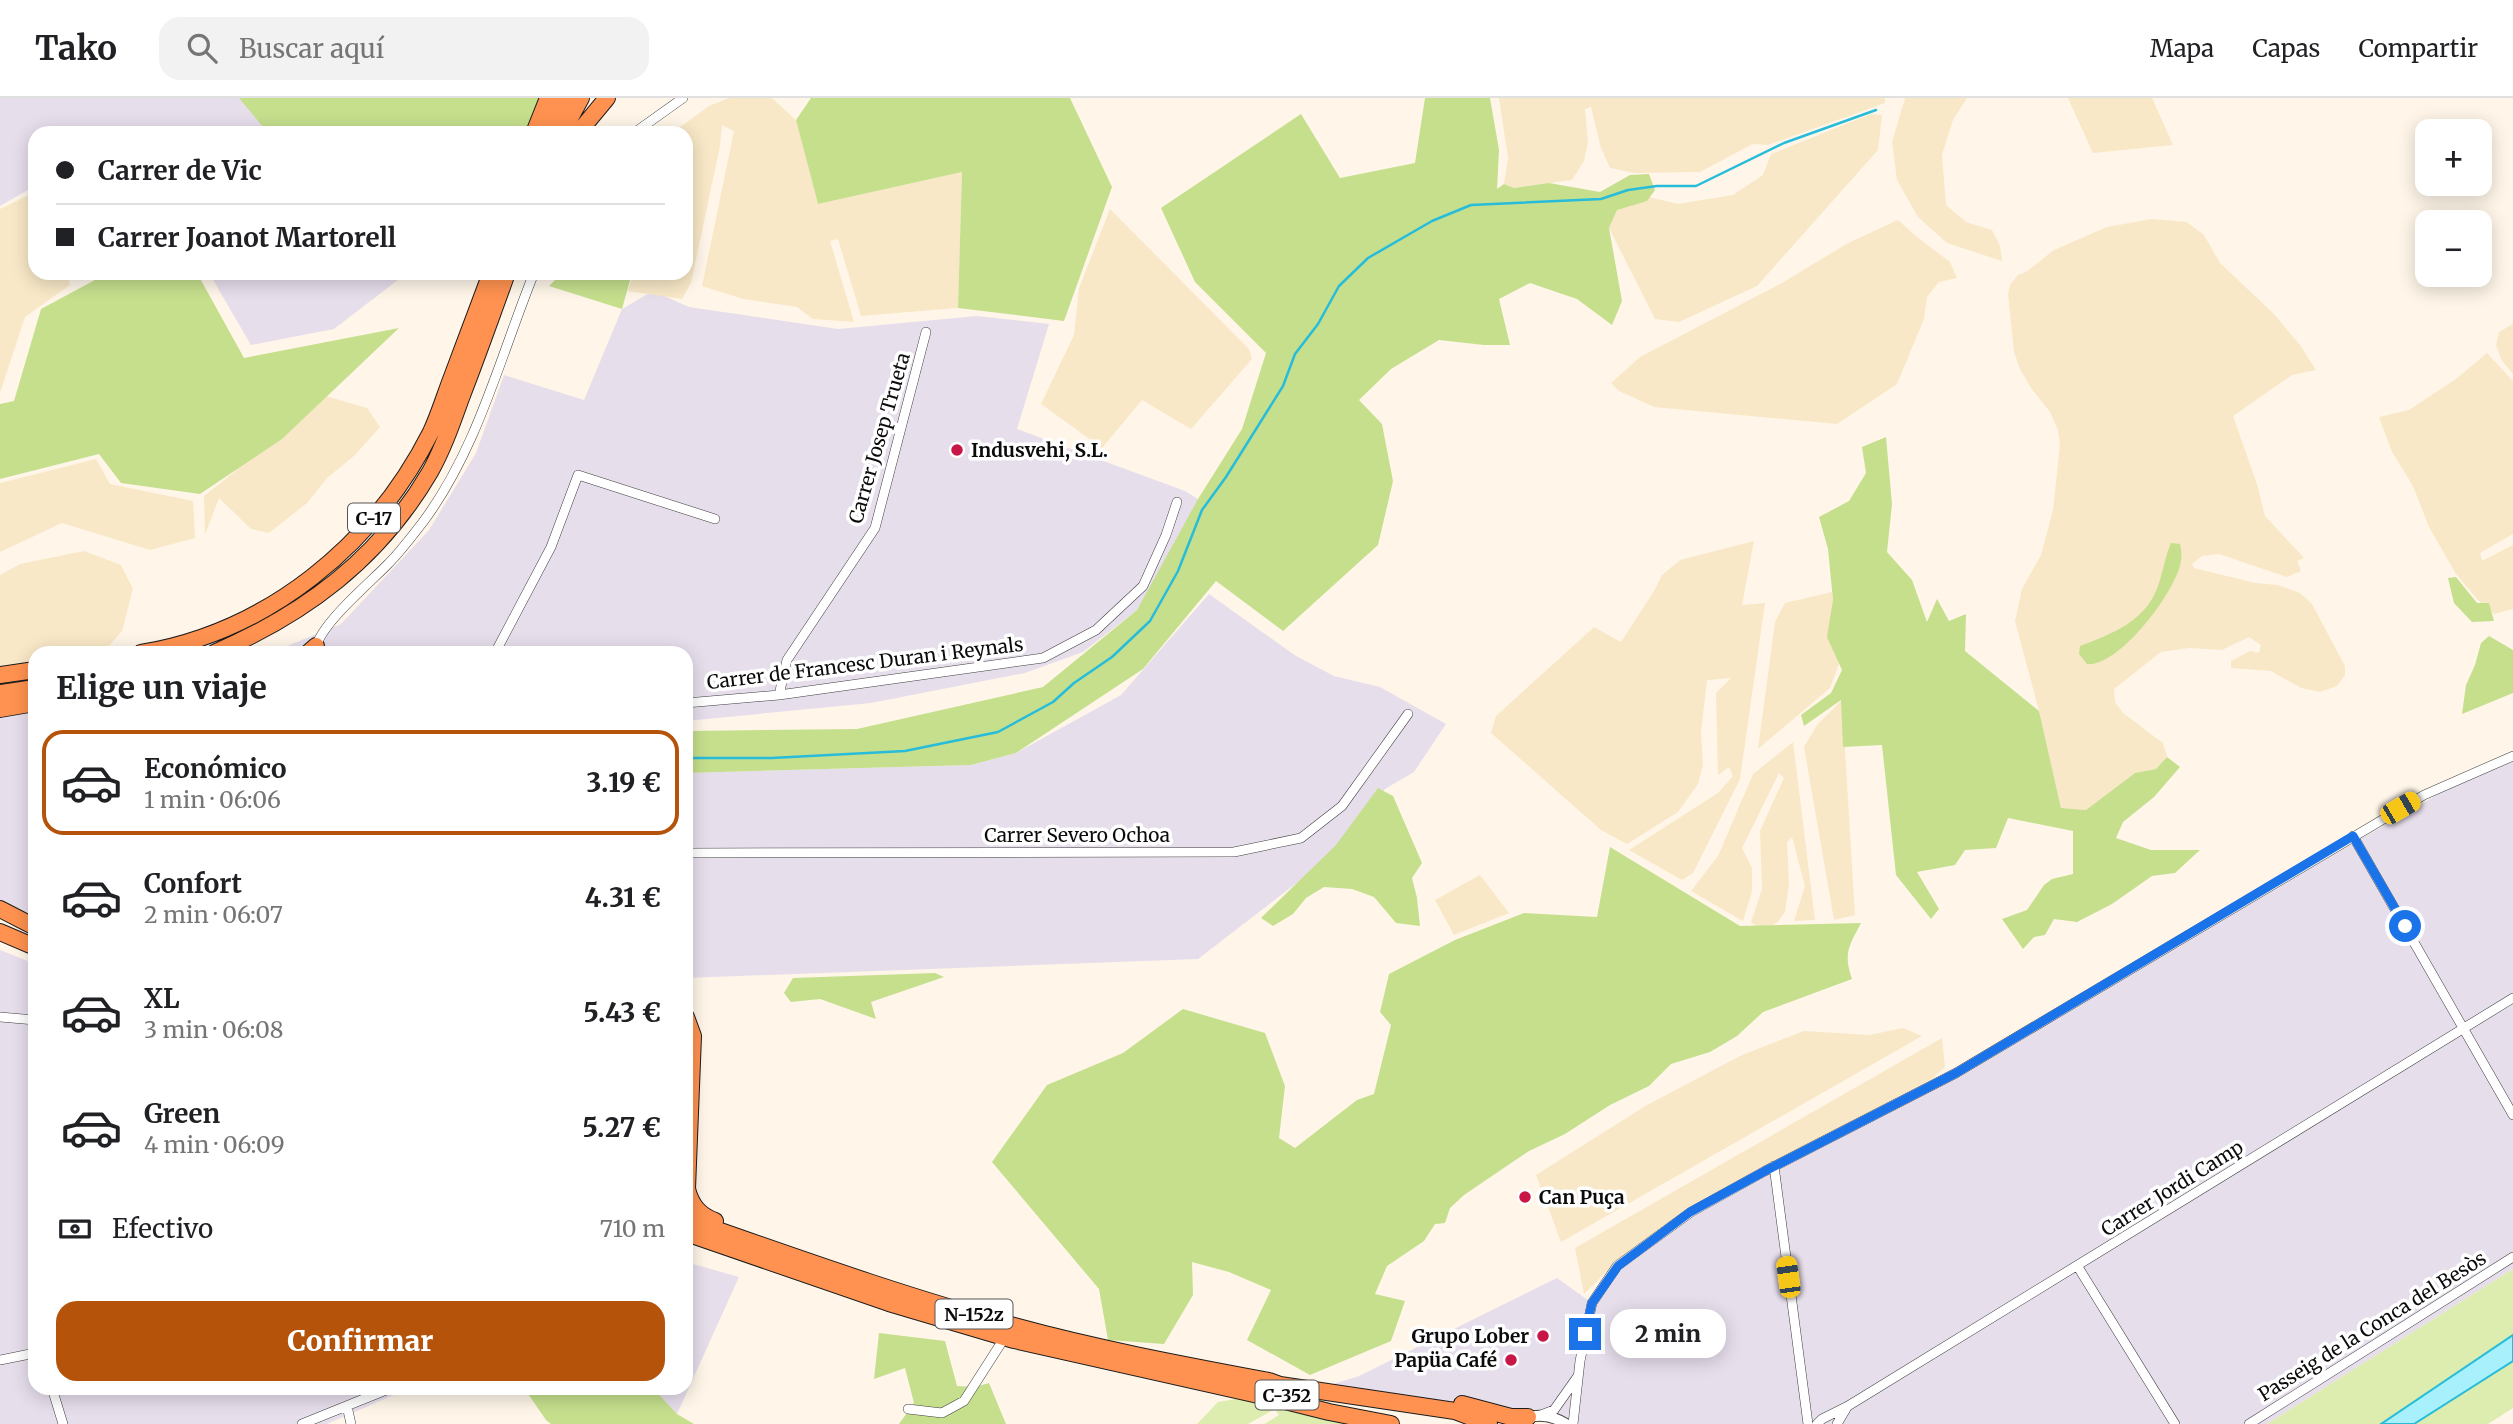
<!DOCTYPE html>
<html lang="es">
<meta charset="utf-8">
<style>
:root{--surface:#fff;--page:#f2f2f2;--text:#202124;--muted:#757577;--line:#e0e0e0;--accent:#b45309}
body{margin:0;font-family:Merriweather,serif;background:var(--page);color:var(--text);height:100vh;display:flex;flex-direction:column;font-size:26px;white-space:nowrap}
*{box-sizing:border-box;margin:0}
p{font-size:23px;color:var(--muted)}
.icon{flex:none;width:38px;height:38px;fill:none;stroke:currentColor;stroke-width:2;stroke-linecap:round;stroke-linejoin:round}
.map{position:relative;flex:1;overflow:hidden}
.panel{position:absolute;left:28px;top:548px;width:665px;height:749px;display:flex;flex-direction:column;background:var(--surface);border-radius:21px;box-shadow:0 4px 18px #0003}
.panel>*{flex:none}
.top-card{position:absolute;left:28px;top:28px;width:665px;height:154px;border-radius:21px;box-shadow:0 4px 18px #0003;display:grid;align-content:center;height:154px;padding:0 28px;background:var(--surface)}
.tools{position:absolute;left:2415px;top:21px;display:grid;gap:14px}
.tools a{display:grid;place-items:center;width:77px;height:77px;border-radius:14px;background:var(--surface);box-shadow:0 4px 18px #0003;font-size:35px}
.end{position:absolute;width:32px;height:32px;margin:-16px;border:9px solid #1a73e8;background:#fff;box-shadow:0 0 0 4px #fff}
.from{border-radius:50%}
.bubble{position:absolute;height:49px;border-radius:21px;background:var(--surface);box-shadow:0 4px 18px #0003;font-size:23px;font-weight:800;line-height:49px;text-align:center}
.car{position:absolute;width:21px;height:42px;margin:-21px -10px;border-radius:9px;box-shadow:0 0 5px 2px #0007;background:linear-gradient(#f5c518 24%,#345 0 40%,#f5c518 0 76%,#345 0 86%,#f5c518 0)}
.top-card b{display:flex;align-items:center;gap:24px;height:66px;font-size:26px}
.top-card b+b{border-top:2px solid var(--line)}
.top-card i{width:18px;height:18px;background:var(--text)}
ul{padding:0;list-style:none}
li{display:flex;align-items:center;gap:21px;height:105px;margin:0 14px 10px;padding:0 14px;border:4px solid transparent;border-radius:21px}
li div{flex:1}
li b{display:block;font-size:26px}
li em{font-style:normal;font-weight:800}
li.selected{border-color:var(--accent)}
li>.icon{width:63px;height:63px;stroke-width:1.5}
h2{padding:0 28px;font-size:32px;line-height:84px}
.pay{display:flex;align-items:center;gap:18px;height:77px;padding:0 28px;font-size:26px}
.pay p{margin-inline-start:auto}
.primary-button{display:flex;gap:14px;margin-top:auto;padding:14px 28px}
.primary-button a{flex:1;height:80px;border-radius:21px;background:var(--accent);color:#fff;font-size:28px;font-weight:800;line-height:80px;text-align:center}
header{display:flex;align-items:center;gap:42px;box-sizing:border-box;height:98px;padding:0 35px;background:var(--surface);border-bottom:2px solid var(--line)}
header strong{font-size:33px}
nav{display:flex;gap:38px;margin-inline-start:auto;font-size:24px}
.search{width:490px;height:63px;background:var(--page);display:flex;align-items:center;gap:18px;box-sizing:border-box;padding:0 24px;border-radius:21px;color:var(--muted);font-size:26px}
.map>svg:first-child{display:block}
.industrial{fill:#e7deec}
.farmland{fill:#f8e8c7}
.green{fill:#ddedaf}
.forest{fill:#c5df8d}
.water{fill:#a8f0fc;stroke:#28bcdb;stroke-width:2}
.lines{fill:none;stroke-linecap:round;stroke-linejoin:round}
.stream{stroke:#28bcdb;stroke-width:2.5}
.minor-casing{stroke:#3e3e3e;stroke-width:10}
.tertiary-casing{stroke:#3e3e3e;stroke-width:12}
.trunk-casing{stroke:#1c1c1c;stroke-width:18}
.minor{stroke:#fff;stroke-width:9}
.tertiary{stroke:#fff;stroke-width:10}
.trunk{stroke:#ff9250;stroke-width:16}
.route{stroke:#1a73e8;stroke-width:9}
.poi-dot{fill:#c81647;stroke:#fff;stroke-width:2.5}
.labels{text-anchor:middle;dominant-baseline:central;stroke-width:7;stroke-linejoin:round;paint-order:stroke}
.shield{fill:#fff;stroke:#545454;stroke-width:2}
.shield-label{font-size:18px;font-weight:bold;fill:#0b0b0b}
.street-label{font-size:19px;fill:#0b0b0b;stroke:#fff}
.poi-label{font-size:19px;font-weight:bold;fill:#0b0b0b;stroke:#fff;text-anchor:start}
</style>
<header>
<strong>Tako</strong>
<div class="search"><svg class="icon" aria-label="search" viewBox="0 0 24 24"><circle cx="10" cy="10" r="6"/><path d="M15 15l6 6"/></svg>Buscar aquí</div>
<nav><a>Mapa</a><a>Capas</a><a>Compartir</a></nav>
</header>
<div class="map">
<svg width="2513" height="1326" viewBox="0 0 2513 1326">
<rect width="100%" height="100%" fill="#fff6e9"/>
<path class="industrial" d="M0,0H251L282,35H35V88L0,108Z
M209,175H407L334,231L251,247Z
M653,193L689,209L838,231L977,218L1049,226L1017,331L1185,393L1198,401L1168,469L1137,512L1083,554L1025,575L871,605L686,623V555H270L341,526L429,432L476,355L504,277L584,302L622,211Z
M1209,496L1296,558L1334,578L1380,589L1446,626L1414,674L1385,691L1342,750L1198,861L686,880V675L971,667L1016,655L1121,597Z
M35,612V818L0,802V618Z
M2513,659V1171L2267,1326H1566L1448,1303L1333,1286L1359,1278L1557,1180L1592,1205L1617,1168L1691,1114L1950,978L2461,683Z
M0,852L35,866V1290H410L327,1326H0Z
M686,1164L739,1179L677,1316L653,1290H686Z"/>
<path class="farmland" d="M729,0H772L796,22L818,106L962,74L958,210L861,218L838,141L830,143L854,224L813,221L797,209L743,201L702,188L734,33L722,27L720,48L691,185L682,201L628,193L633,175H686V35H672L709,8Z
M1499,0H1885V5L1768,47L1753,46L1700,74L1634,75L1610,70L1601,50L1591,9L1585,11L1588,44L1584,63L1572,82L1514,90L1504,86L1508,60Z
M1905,0H1967L1953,22L1942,57L1946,107L1966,124L1992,132L2000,148L2002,163L1947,145L1918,119L1897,82L1892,44Z
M2068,0H2152L2173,47L2093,55Z
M1871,16L1882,17L1878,52L1757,188L1679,224L1655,221L1609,130L1617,112L1649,99L1678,106L1733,97L1763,77L1771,56Z
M35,94V175H67L70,187L25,219L0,295V111Z
M1110,111L1249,251L1252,261L1191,331L1142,302L1102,350L1041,306L1074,237L1079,190Z
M2152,121L2187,124L2204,137L2220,165L2273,215L2300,247L2316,272L2292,277L2233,318L2257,386L2265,418L2304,460L2297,463L2301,473L2287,479L2219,456L2202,458L2192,466L2194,470L2255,485L2278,487L2300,495L2312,506L2345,568V577L2337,588L2320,594L2301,590L2271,573L2231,570V563L2250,553L2259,555L2261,547L2249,539L2222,552L2189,550L2161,554L2114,591L2115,604L2123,615L2163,645L2167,659L2156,671L2135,675L2086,712L2061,710L2039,613L2015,523L2022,491L2041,457L2053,412L2060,347L2058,332L2050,314L2031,290L2020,271L2014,254L2008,196L2010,187L2018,177L2026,174L2054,152L2107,129Z
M1898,122L1917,139L1950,164L1957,180L1939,184L1927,199L1924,221L1897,286L1837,326L1654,309L1619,293L1611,285L1640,259L1782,185L1848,145Z
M2513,226V276L2502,263L2496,247L2499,234Z
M2487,255L2513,283V436L2480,455L2482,463L2513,447V511L2494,516L2477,501L2456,476L2429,429L2413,388L2392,354L2379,319L2409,312L2456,281Z
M315,295L367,310L380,329L355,357L327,380L307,405L269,435L251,431L219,400L205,437L204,398L281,337Z
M96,361L110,386L193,403L195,440L150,452L62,425L0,454V385Z
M1754,443L1742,507L1765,505L1740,681L1693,775L1682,782L1629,752L1718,695L1733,678L1729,669L1718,677L1716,595L1731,580L1707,582L1701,634L1703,667L1698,686L1678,714L1627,746L1601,732L1491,635L1496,618L1594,529L1621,544L1654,493L1662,477L1680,462Z
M84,453L121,467L133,491L122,533L104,554L35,555V564L0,569V477L20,466Z
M1832,494L1839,566L1830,590L1758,651L1775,524L1785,505Z
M1842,602L1855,817L1834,822L1804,649L1817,627Z
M1793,644L1815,822L1794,823L1805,788L1792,739L1787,744L1789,786L1785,814L1777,825L1761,832L1751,824L1762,791L1760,733L1784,680L1779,675L1742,750L1752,770V793L1743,823L1691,793L1718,758L1753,676Z
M1480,777L1509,815L1454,837L1435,802Z
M1903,930L1922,938L1561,1144L1536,1077L1647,1007L1742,957L1804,933L1869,937Z
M1942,940L1945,969L1933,980L1702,1103L1619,1161L1584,1196L1575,1150Z"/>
<path class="green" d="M2513,1171V1237L2381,1326H2267Z
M2513,1263V1310L2488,1326H2414Z
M1241,1300L1352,1326H1264L1279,1317L1275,1311L1248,1326H1197L1218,1304Z"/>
<path class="forest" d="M239,0H558L539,35H268Z
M811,0H1070L1112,89L1064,223L958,210L962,74L818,106L796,22Z
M1425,0H1490L1499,52L1497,91L1504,86L1514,90L1549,85L1600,94L1630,77L1649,76L1655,92L1647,103L1617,112L1609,130L1622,203L1612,227L1577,201L1530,185L1499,201L1510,247H1484L1439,242L1391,271L1359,302L1382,326L1393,383L1378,447L1283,533L1216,483L1143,571L1016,655L971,667L686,675V633L857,631L1043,589L1137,512L1198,401L1242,331L1266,255L1195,184L1161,110L1301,16L1340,80L1415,65Z
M108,175H197L244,260L399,230L282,341L200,396L121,385L99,356L0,381V306L14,303L41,211Z
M562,175H632L622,211L549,188Z
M1886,339L1892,406L1887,454L1912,482L1927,524L1937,501L1949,523L1966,516L1965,553L2039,613L2061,710L2086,712L2135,675L2156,671L2167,659L2180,669L2154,699L2123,724L2116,740L2151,752H2200L2175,775L2152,778L2112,806L2077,824L2054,821L2045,837L2034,839L2023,851L2002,821L2027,812L2044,787L2052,781L2073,776V733L2008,720L1996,750L1965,752L1955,767L1917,774L1939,811L1931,821L1896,777L1882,647L1843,649L1841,602L1804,628L1801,617L1831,595L1842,572L1827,539L1833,502L1828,451L1819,419L1849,403L1866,375L1862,349Z
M2171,445L2180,446C2181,451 2182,457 2181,462C2178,492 2118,570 2087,566L2079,556L2080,548C2112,536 2146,523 2158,488C2163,474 2165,459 2171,445Z
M2456,479L2477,505H2489L2494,523L2472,524L2454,505L2448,480Z
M2489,538L2513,552V595L2462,616L2466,587L2475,567L2481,545Z
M1378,690L1393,698L1422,765L1412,780L1417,800L1420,828L1396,825L1374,799L1352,791L1324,789L1306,800L1293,816L1273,828L1261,820L1336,747Z
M1610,749L1740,828L1861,825C1849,848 1843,855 1852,881L1763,914L1737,938L1710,954L1671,966L1649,988L1610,1007L1565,1036L1529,1053L1464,1097L1450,1110L1445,1125L1435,1126L1424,1143L1387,1168L1375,1196L1405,1203L1391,1243L1310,1277L1247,1242L1271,1192L1229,1174L1192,1164L1193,1197L1164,1246L1108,1242L1099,1191L992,1064L1047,987L1123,955L1183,911L1265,935L1285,988L1279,1040L1295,1050L1357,1002L1374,996L1391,927L1380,914L1389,876L1455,842L1524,815L1597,819Z
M935,875L944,879L871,904L876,921L820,901L791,904L784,895L793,880Z
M879,1235L945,1243L957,1288L975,1289L989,1285L1006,1326H899L914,1305L905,1270L874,1281Z
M524,1290H653L677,1316L694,1326H551L546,1322Z"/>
<path class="water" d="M2513,1237V1263L2414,1326H2381Z"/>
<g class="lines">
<path class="stream" d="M686,660H772L905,653L998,634L1053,604L1074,585L1112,559L1150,523L1178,473L1202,412L1226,379L1283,288L1295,256L1318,226L1339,188L1368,160L1432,123L1471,107L1601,101L1628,92L1657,88H1696L1784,45L1876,12"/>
<g class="minor-casing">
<path id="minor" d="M634,35L683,0
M316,550C320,526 371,484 389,465C401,453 412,438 423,424C478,350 500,259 534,175
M495,555L551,449L578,377L715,421
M779,597L787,562L875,430L926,234
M686,605L779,597L1043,560L1096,532L1143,488L1166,437L1177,404
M2353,738L2513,1017
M686,755L1234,754L1301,740L1342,708L1408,616
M0,919L35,922
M1774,1068L1808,1326
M2078,1169L2175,1326
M0,1262L35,1255
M52,1290L63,1326
M347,1308L351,1326
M908,1311L942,1315L964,1303L1005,1239
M1541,1317L1554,1312L1578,1278
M302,1326L391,1290
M1573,1326L1580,1263L1592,1205L1617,1168L1691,1114L1765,1073L1956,975L2424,697L2513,658
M1817,1326L1822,1321L1848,1308L2513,900
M1837,1326L1847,1309
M2249,1326L2513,1159"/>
</g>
<g class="tertiary-casing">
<path id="tertiary" d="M1522,1321C1538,1315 1552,1317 1566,1326"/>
</g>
<g class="trunk-casing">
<path id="trunk" d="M534,35L548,0
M546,35L564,0
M562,35L581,0
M578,35L607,0
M141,555C268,534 374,447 431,334C439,317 445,297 452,279C465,245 478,210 491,175
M214,555C305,516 379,461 430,374C443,351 452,325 461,300C477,259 492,217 507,175
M308,555L316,548
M0,577L35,572
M0,595L35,590
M0,611L35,605
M0,811L35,829
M0,834L35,849
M686,919L693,938L687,1091C691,1107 699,1117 715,1123
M686,1121C795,1159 903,1198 1014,1228C1098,1251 1184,1267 1269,1283L1280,1287L1455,1313L1489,1326
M686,1135L889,1205L1014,1242L1281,1302L1329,1314L1391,1326
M1462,1306L1511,1319H1528"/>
</g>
<use href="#minor" class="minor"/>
<use href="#tertiary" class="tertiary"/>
<use href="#trunk" class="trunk"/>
</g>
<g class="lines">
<path class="route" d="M1585,1236L1592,1205L1618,1168L1690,1114L1765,1073L1956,975L2353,738L2405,828"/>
</g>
<g class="poi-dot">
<circle cx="957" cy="352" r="7"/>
<circle cx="1525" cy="1099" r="7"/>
<circle cx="1543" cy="1238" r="7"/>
<circle cx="1511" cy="1262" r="7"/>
</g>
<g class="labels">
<g class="shield">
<rect x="348" y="405.5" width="52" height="29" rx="5"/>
<rect x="935.5" y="1201.5" width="77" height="29" rx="5"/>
<rect x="1255.5" y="1282.5" width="63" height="29" rx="5"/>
</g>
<g class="shield-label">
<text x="374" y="420">C-17</text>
<text x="974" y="1216">N-152z</text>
<text x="1287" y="1297">C-352</text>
</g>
<g class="street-label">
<text transform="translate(879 340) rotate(-74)">Carrer Josep Trueta</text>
<text transform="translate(865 565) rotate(-7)">Carrer de Francesc Duran i Reynals</text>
<text x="1077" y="737">Carrer Severo Ochoa</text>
<text transform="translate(2172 1090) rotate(-32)">Carrer Jordi Camp</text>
<text transform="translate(2372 1228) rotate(-32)">Passeig de la Conca del Besòs</text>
</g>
<g class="poi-label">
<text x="971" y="352">Indusvehi, S.L.</text>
<text x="1539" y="1099">Can Puça</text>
<text x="1529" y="1238" text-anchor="end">Grupo Lober</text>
<text x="1497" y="1262" text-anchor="end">Papüa Café</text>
</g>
</g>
</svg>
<div class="tools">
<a>+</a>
<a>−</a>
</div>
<i class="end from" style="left:2405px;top:828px"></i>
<i class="end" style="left:1585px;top:1236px"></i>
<div class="bubble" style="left:1610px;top:1211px;width:116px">2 min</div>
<i class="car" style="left:2400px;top:710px;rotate:60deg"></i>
<i class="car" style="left:1788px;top:1179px;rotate:352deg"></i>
<div class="top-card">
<b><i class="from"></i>Carrer de Vic</b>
<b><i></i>Carrer Joanot Martorell</b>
</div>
<section class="panel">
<h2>Elige un viaje</h2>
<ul>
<li class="selected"><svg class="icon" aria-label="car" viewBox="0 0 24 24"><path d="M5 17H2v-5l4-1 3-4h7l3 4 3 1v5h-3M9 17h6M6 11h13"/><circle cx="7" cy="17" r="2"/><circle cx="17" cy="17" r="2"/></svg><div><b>Económico</b><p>1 min · 06:06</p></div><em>3.19 €</em></li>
<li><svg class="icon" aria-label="car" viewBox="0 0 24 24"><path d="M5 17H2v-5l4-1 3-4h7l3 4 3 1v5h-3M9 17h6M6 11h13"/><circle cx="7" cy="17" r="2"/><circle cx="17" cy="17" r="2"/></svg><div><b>Confort</b><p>2 min · 06:07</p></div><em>4.31 €</em></li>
<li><svg class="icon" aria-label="car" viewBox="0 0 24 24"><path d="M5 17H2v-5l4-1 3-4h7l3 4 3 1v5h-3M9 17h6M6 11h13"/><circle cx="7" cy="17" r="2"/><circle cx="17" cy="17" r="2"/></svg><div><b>XL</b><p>3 min · 06:08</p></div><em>5.43 €</em></li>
<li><svg class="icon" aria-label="car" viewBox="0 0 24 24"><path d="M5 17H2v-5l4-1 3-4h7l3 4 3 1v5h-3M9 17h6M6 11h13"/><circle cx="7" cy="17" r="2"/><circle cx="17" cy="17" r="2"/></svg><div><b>Green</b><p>4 min · 06:09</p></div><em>5.27 €</em></li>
</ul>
<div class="pay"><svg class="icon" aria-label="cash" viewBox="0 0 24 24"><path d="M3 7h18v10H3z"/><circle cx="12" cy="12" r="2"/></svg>Efectivo<p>710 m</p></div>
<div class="primary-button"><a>Confirmar</a></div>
</section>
</div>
